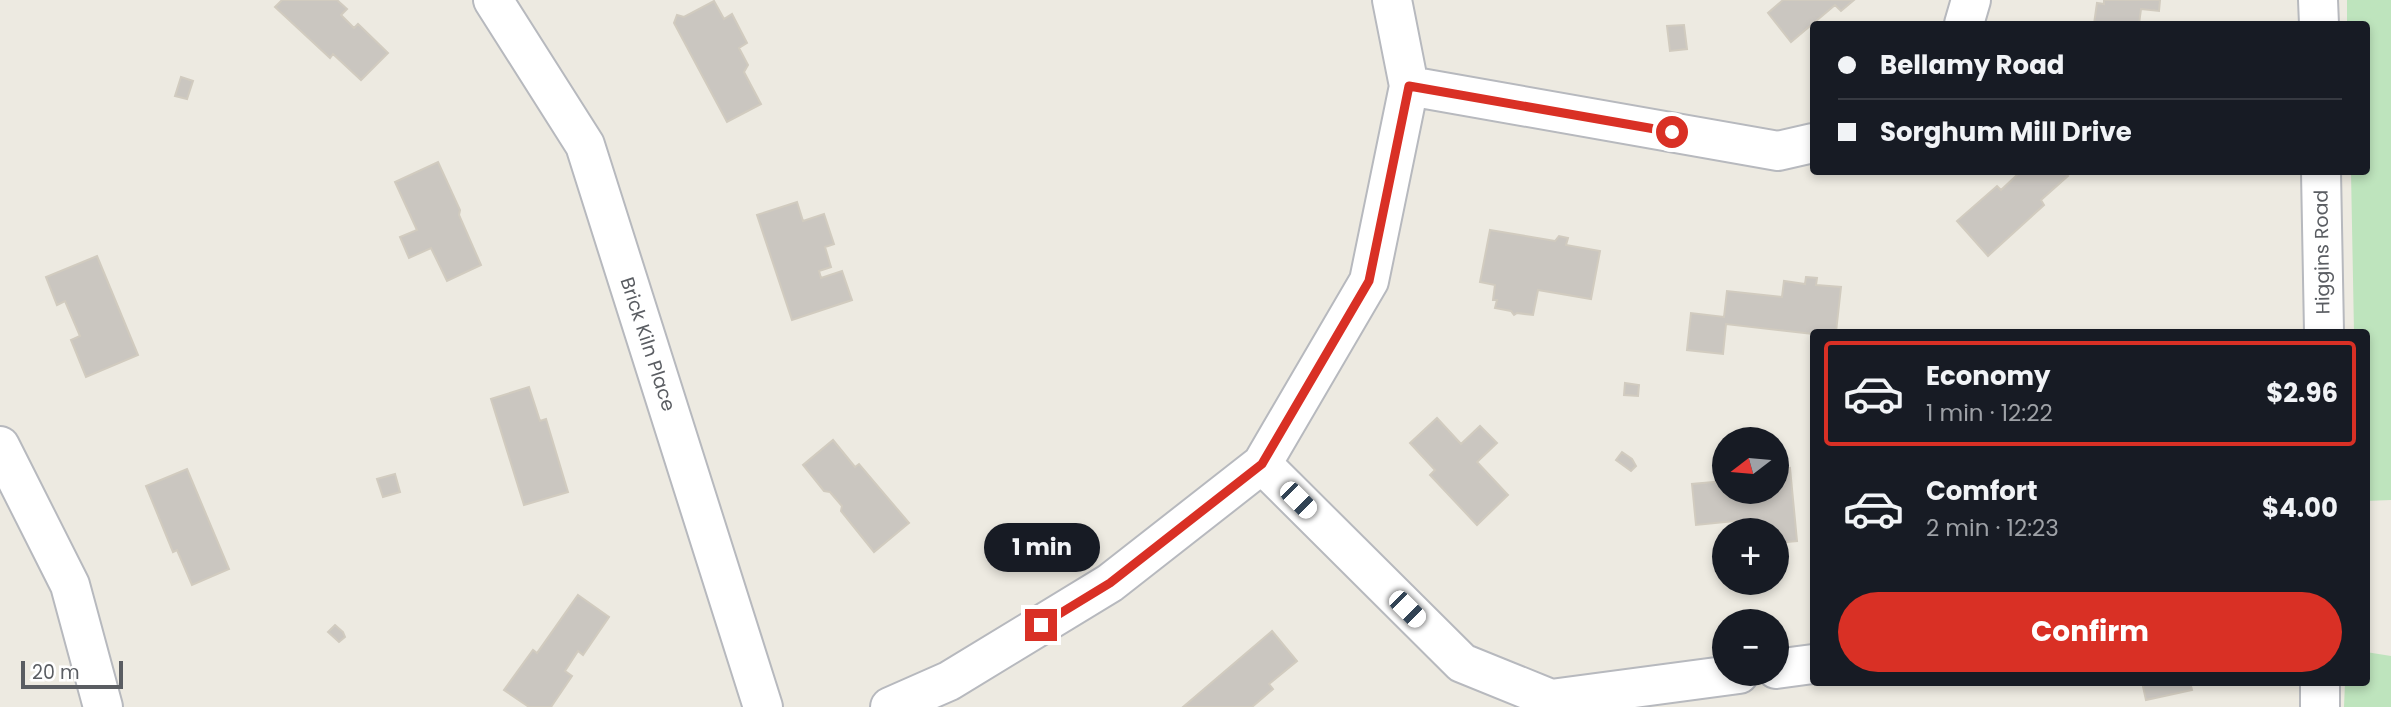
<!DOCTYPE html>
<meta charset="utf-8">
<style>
:root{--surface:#171b24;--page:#20242c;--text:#f1f3f6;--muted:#9ea1a6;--line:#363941;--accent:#d93025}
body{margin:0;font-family:Poppins,sans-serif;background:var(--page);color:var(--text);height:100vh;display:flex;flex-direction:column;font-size:26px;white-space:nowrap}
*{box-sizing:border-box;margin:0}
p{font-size:23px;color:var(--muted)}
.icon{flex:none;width:38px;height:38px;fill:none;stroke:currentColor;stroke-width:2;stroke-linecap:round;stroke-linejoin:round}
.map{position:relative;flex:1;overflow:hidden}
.drawer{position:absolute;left:1810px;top:329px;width:560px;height:357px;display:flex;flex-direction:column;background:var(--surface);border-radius:7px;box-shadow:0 4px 10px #0003}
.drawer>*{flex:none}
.banner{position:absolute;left:1810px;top:21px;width:560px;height:154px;border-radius:7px;box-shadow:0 4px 10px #0003;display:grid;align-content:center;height:154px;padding:0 28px;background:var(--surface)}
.needle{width:46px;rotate:254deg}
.buttons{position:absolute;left:1712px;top:427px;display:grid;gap:14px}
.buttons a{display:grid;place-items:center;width:77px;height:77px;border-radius:50%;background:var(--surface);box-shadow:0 4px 10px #0003;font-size:35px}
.scale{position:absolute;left:21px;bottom:18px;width:102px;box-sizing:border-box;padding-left:7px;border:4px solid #5a5d62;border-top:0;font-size:19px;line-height:24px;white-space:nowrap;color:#5a5d62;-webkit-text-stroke:5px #fff;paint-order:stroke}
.end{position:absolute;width:32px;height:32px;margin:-16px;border:9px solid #d93025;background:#fff;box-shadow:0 0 0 4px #fff}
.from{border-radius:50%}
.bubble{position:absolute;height:49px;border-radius:24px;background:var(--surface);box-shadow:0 4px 10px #0003;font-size:23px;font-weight:700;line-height:49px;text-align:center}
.car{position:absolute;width:21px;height:42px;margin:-21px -10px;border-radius:9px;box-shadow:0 0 5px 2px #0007;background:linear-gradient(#fff 24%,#345 0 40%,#fff 0 76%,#345 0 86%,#fff 0)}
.banner b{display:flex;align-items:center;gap:24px;height:66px;font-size:26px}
.banner b+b{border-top:2px solid var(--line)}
.banner i{width:18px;height:18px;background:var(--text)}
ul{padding:12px 0 0;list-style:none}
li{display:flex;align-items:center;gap:21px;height:105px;margin:0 14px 10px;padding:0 14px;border:4px solid transparent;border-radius:7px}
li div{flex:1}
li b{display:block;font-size:26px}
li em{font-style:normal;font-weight:700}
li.on{border-color:var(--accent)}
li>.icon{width:63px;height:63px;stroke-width:1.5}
.button{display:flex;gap:14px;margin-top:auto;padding:14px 28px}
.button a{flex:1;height:80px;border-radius:42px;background:var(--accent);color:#fff;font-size:28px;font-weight:700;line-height:80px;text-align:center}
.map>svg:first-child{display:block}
.green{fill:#bee4bd}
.building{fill:#cac6c0;stroke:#d1cbbf;stroke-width:2}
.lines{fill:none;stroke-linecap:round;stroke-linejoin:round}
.minor-casing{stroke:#b7b9be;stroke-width:42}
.minor{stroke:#fff;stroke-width:38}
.route{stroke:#d93025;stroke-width:9}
.labels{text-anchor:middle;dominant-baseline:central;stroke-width:5;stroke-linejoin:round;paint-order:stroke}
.street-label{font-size:19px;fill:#5a5d62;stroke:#fff}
</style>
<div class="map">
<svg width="2391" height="707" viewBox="0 0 2391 707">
<rect width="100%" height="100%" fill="#edeae1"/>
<path class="green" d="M2347,0H2391V500L2366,501V332H2354L2351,172H2366V24H2347Z
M2366,652L2391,656V707H2344L2345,683L2366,682Z"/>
<path class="building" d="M282,0H337L347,9L341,15L354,28L358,24L388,53L361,80L333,54L330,58L275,7Z
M1783,0H1854L1841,11L1835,5L1791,42L1768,13Z
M2104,0H2160L2159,11L2141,9L2139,24H2094L2097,3L2104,4Z
M714,1L724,19L732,14L747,43L739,48L748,65L744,72L761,104L727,122L674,23L677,15L684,17Z
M1684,25L1687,49L1670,51L1667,26Z
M181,77L193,81L187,99L175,96Z
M438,162L460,210L459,215L481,265L447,281L431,248L409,258L400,237L417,230L395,182Z
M2016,172H2064L2068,176L2041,200L2044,205L1988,256L1957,221L1997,186L2001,190L2017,175Z
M797,202L803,221L824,214L834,244L825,247L831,267L819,271L821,278L842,271L852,300L792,320L757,215Z
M1490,230L1555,241L1559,236L1568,238L1566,245L1600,251L1591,299L1538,290L1533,315L1517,313L1514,315L1511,311L1495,308L1497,300H1493L1495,285L1480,282Z
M97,256L138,355L86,377L71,340L80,336L65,301L57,305L46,277Z
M1806,277L1817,278L1816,285L1841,287L1836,332L1813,334L1726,324L1723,354L1687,350L1691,313L1724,317L1727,291L1782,297L1784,281L1805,284Z
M1625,383L1639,385L1638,396L1624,395Z
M529,387L540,421L546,419L568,492L524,505L491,399Z
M1437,418L1461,444L1480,426L1497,443L1477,462L1508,495L1477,525L1430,475L1435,470L1410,443Z
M833,440L855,467L859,464L909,523L874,552L841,511L842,506L830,492L824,491L803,465Z
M1622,452L1632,459L1636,466L1631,471L1616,460Z
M1790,468L1797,541L1776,543V530H1736L1735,521L1696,525L1692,484L1724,481V492H1737V494L1776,492V470Z
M187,469L229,569L192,585L177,550L173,552L146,486Z
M395,474L400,492L383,497L377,479Z
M578,595L609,617L583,655L578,651L565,671L572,676L551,707H529L504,690L533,650L537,653Z
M335,625L343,632L345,637L339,642L328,632Z
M1272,631L1297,661L1269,684L1273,689L1252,707H1183Z
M2142,682H2190L2192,690L2146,700Z"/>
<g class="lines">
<g class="minor-casing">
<path id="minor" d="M493,0L585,145L763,707
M2318,0L2319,24
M1964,24L1971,0
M1409,86L1778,151L1813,143
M2321,172L2324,332
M0,446L70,585L103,707
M1262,464L1462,663L1551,699L1739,674
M1776,669L1813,664
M890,707L949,681L1110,583L1262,464L1369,281L1409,86L1392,0
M2320,707V682"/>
</g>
<use href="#minor" class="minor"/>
</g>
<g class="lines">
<path class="route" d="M1041,625L1110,583L1262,464L1369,281L1409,86L1672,132"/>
</g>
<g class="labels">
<g class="street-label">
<text transform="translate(2322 252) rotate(-91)">Higgins Road</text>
<text transform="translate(648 344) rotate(72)">Brick Kiln Place</text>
</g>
</g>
</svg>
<div class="buttons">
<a><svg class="needle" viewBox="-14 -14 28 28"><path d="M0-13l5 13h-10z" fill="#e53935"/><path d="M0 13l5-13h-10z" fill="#9ea1a6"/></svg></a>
<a>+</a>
<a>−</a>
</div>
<div class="scale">20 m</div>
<i class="end from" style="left:1672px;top:132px"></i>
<i class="end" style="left:1041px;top:625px"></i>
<div class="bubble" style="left:984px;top:523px;width:116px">1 min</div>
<i class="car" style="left:1298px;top:500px;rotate:135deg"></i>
<i class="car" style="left:1407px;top:609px;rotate:135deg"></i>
<div class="banner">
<b><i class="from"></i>Bellamy Road</b>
<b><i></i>Sorghum Mill Drive</b>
</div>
<section class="drawer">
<ul>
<li class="on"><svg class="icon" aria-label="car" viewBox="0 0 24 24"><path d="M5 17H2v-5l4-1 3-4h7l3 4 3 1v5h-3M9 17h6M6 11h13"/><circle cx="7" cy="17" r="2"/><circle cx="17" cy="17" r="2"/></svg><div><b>Economy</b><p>1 min · 12:22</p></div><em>$2.96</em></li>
<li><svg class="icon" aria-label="car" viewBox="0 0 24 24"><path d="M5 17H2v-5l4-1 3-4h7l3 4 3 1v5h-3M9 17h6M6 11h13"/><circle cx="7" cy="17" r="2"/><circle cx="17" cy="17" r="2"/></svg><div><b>Comfort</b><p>2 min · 12:23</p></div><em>$4.00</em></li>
</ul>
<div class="button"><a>Confirm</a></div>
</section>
</div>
